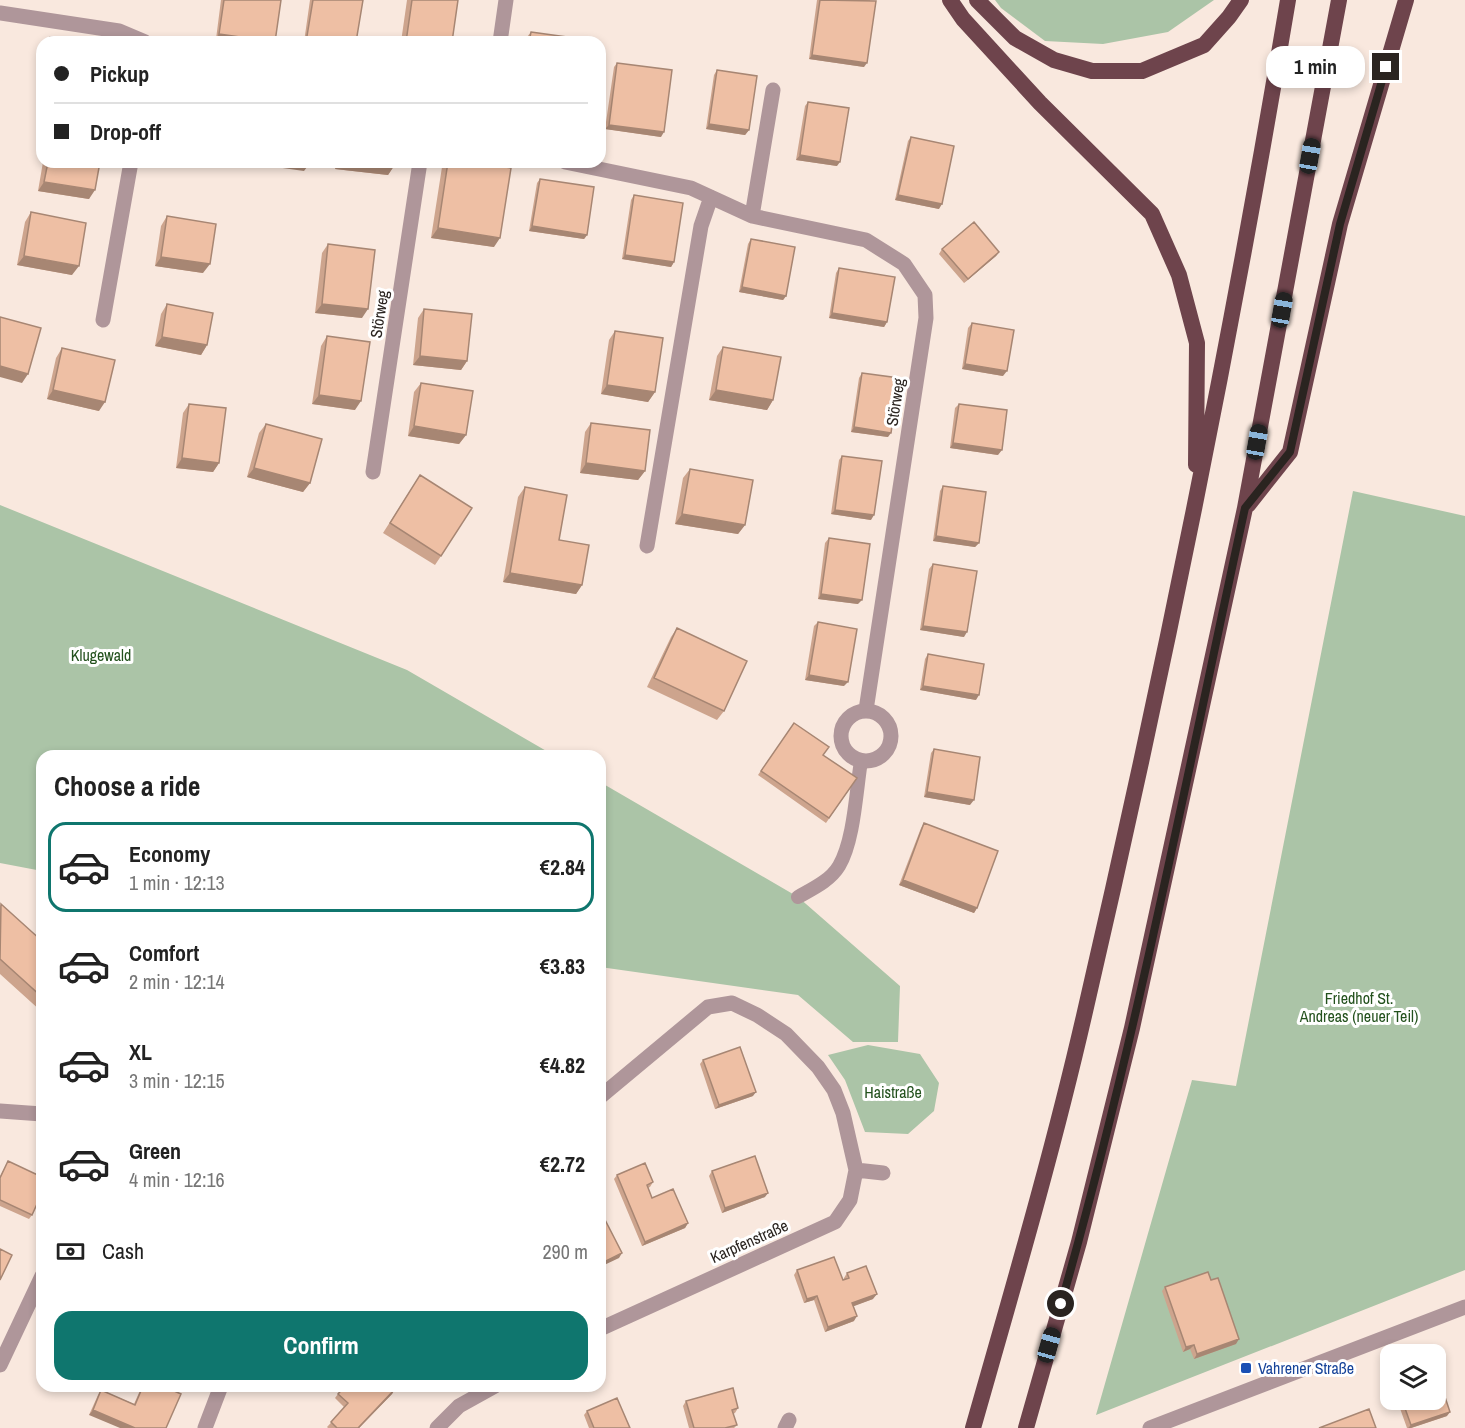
<!DOCTYPE html>
<meta charset="utf-8">
<style>
:root{--surface:#fff;--page:#f2f2f2;--text:#222;--muted:#767676;--line:#e0e0e0;--accent:#0f766e}
body{margin:0;font-family:"Archivo Narrow",sans-serif;background:var(--page);color:var(--text);height:100vh;display:flex;flex-direction:column;font-size:22px;white-space:nowrap}
*{box-sizing:border-box;margin:0}
p{font-size:20px;color:var(--muted)}
.icon{flex:none;width:33px;height:33px;fill:none;stroke:currentColor;stroke-width:2;stroke-linecap:round;stroke-linejoin:round}
.map{position:relative;flex:1;overflow:hidden}
.details{position:absolute;left:36px;top:750px;width:570px;height:642px;display:flex;flex-direction:column;background:var(--surface);border-radius:18px;box-shadow:0 3px 9px #0003}
.details>*{flex:none}
.guide{position:absolute;left:36px;top:36px;width:570px;height:132px;border-radius:18px;box-shadow:0 3px 9px #0003;display:grid;align-content:center;height:132px;padding:0 18px;background:var(--surface)}
.tools{position:absolute;left:1380px;top:1344px;display:grid;gap:12px}
.tools a{display:grid;place-items:center;width:66px;height:66px;border-radius:12px;background:var(--surface);box-shadow:0 3px 9px #0003;font-size:30px}
.end{position:absolute;width:27px;height:27px;margin:-14px;border:8px solid #2a2420;background:#fff;box-shadow:0 0 0 3px #fff}
.from{border-radius:50%}
.bubble{position:absolute;height:42px;border-radius:18px;background:var(--surface);box-shadow:0 3px 9px #0003;font-size:20px;font-weight:700;line-height:42px;text-align:center}
.car{position:absolute;width:18px;height:36px;margin:-18px -9px;border-radius:8px;box-shadow:0 0 4px 2px #0007;background:linear-gradient(#222 24%,#8ab4d8 0 40%,#222 0 76%,#8ab4d8 0 86%,#222 0)}
.guide b{display:flex;align-items:center;gap:21px;height:57px;font-size:22px}
.guide b+b{border-top:2px solid var(--line)}
.guide i{width:15px;height:15px;background:var(--text)}
ul{padding:0;list-style:none}
li{display:flex;align-items:center;gap:18px;height:90px;margin:0 12px 9px;padding:0 6px;border:3px solid transparent;border-radius:18px}
li div{flex:1}
li b{display:block;font-size:22px}
li em{font-style:normal;font-weight:700}
li.active{border-color:var(--accent)}
li>.icon{width:54px;height:54px;stroke-width:1.5}
h2{padding:0 18px;font-size:27px;line-height:72px}
.pay{display:flex;align-items:center;gap:15px;height:66px;padding:0 18px;font-size:22px}
.pay p{margin-inline-start:auto}
.button{display:flex;gap:12px;margin-top:auto;padding:12px 18px}
.button a{flex:1;height:69px;border-radius:18px;background:var(--accent);color:#fff;font-size:24px;font-weight:700;line-height:69px;text-align:center}
.map>svg:first-child{display:block}
.green{fill:#abc4a7}
.lines{fill:none;stroke-linecap:round;stroke-linejoin:round}
.service{stroke:#af969a;stroke-width:14}
.minor{stroke:#af969a;stroke-width:15}
.trunk{stroke:#6e444c;stroke-width:16}
.wall{fill:#cda48d}
.shaded-wall{fill:#a78673}
.building{fill:#eebfa4;stroke:#a78673;stroke-width:1.5}
.route{stroke:#2a2420;stroke-width:8}
.transit-dot{fill:#1a4fb4;stroke:#fff;stroke-width:2}
.labels{text-anchor:middle;dominant-baseline:central;stroke-width:6;stroke-linejoin:round;paint-order:stroke}
.street-label{font-size:16px;fill:#2a2420;stroke:#fff}
.park-label{font-size:16px;fill:#23511d;stroke:#fff}
.transit-label{font-size:16px;fill:#164399;stroke:#fff;text-anchor:start}
</style>
<div class="map">
<svg width="1465" height="1428" viewBox="0 0 1465 1428">
<rect width="100%" height="100%" fill="#f9e8de"/>
<path class="green" d="M995,0H1214L1168,32L1103,44L1045,41L1001,8Z
M1353,491L1465,516V1270L1096,1415L1192,1080L1236,1086Z
M0,505L407,670L555,756H42V871L0,863Z
M600,782L798,897L900,986L898,1042H853L798,995L600,967Z
M868,1045L920,1054L939,1083L934,1111L908,1134L865,1132L845,1080L828,1055Z"/>
<g class="lines">
<path class="service" d="M798,897C812,889 830,881 839,866C854,841 856,792 861,761"/>
<path class="minor" d="M0,13L119,31L145,42
M500,42L506,0
M565,162L691,188L752,216L866,240L904,264L925,295L926,318L866,710
M752,216L773,90
M103,320L131,162
M373,472L420,162
M647,546L701,226L711,197
M841 736a25 25 0 1 1 50 0a25 25 0 1 1-50 0Z
M600,1097L708,1007L732,1003L757,1015L786,1034L818,1067L834,1090L843,1113L856,1170L850,1200L835,1222L600,1329
M0,1111L42,1114
M856,1170L883,1173
M0,1365L42,1276
M205,1428L221,1386
M437,1428L459,1406L495,1386
M785,1428L789,1420
M1150,1428L1465,1307"/>
<path class="trunk" d="M950,0L963,19L1040,103L1152,214L1179,275L1197,343L1196,465
M977,0L1015,38L1054,60L1092,71H1142L1204,45L1229,17L1241,0
M1248,505L1290,452L1340,224L1406,0
M973,1428C1012,1291 1052,1155 1084,1016C1162,680 1231,341 1288,0
M1026,1428L1079,1242L1132,1028L1245,508L1339,0"/>
</g>
<path class="wall" d="M221,0H281L275,42H239L216,39Z
M310,0H363L356,42H304Z
M407,0H458L452,42H401Z
M817,0H870L864,67L809,59Z
M531,32L581,42H526L527,37Z
M42,55V98L36,97Z
M617,63L661,137L605,129L614,67Z
M717,70L749,130L745,135L706,129L714,75Z
M808,102L837,166L796,160L805,106Z
M911,137L939,209L895,200L908,141Z
M43,162H100L89,199L38,191Z
M336,162H395L394,166L388,175L335,169Z
M446,162H473L494,247L431,238L442,167Z
M540,179L587,235L584,239L529,231L537,183Z
M634,195L674,262L671,267L622,259L631,200Z
M31,212L72,275L17,265L25,222Z
M167,216L203,273L155,266L161,226Z
M751,239L786,296L783,300L739,292L748,244Z
M328,244L362,318L315,313L322,253Z
M942,249L999,252L996,256L964,283L939,254Z
M839,268L887,322L884,327L829,318L836,273Z
M167,304L207,345L201,355L155,346L161,314Z
M424,309L467,361L461,370L413,365L418,318Z
M972,323L1003,376L962,369L968,328Z
M615,331L655,392L648,402L601,394L609,340Z
M327,336L355,410L312,404L321,346Z
M723,347L773,400L767,410L709,400L717,356Z
M62,348L99,411L47,399L56,358Z
M862,373L888,437L851,432L859,378Z
M421,383L466,435L459,444L408,436L414,392Z
M189,404L219,463L213,472L176,468L183,413Z
M959,404L998,455L950,448L955,408Z
M591,423L645,471L638,480L580,473L585,432Z
M266,424L310,483L303,492L247,477L259,433Z
M842,456L871,520L831,514L839,460Z
M690,469L745,525L738,534L675,524L683,478Z
M420,475L441,556L435,565L383,533Z
M943,486L979,543L975,547L933,541L940,491Z
M525,487L559,540L582,585L576,594L503,582L518,497Z
M829,538L858,604L818,599L825,543Z
M933,564L964,637L920,630L929,569Z
M818,622L844,686L805,680L814,626Z
M677,628L724,711L717,720L647,687L671,637Z
M928,654L976,700L920,690L925,659Z
M794,723L823,755L857,778L826,823L758,775Z
M934,749L970,805L924,797L931,753Z
M924,823L977,908L974,913L899,885L921,828Z
M0,905L42,941V1012L0,974Z
M703,1060L753,1096L715,1109L700,1064Z
M8,1161L32,1215L29,1219L0,1206V1176Z
M712,1171L765,1197L722,1213L709,1176Z
M617,1175L653,1182L650,1187L648,1188L652,1198L688,1223L685,1228L642,1246L614,1179Z
M797,1270L843,1280H844V1278L847,1273L873,1299L853,1306L854,1321L825,1332L814,1300L804,1303L794,1275Z
M1211,1280L1236,1344L1194,1359L1190,1349L1183,1352L1162,1291L1165,1287Z
M142,1386H163L181,1394L89,1415L98,1395L101,1390L134,1404Z
M395,1389L392,1394L359,1428H328L327,1427L345,1408L335,1398L338,1394Z
M1397,1400H1436L1447,1416L1411,1428H1407Z
M686,1401L738,1408L735,1413L733,1414L737,1425L734,1428H689L683,1406Z
M587,1411L630,1428H589L584,1415Z"/>
<path class="shaded-wall" d="M219,34L275,42H239L216,39Z
M812,55L867,63L864,67L809,59Z
M42,88V98L36,97Z
M709,124L749,130L745,135L706,129Z
M609,125L664,132L661,137L605,129Z
M800,155L840,162L837,166L796,160Z
M255,162H311L304,171L254,164Z
M340,162H361L394,166L388,175L335,169Z
M44,182L95,190L89,199L38,191Z
M898,195L942,204L939,209L895,200Z
M532,226L587,235L584,239L529,231Z
M438,228L500,238L494,247L431,238Z
M999,252L996,256L964,283L968,279Z
M625,255L674,262L671,267L622,259Z
M24,256L79,266L72,275L17,265Z
M161,257L210,264L203,273L155,266Z
M742,287L786,296L783,300L739,292Z
M322,304L368,309L362,318L315,313Z
M832,313L887,322L884,327L829,318Z
M162,337L207,345L201,355L155,346Z
M420,356L467,361L461,370L413,365Z
M965,364L1007,371L1003,376L962,369Z
M0,366L28,374L22,383L0,377Z
M607,385L655,392L648,402L601,394Z
M53,390L105,402L99,411L47,399Z
M716,390L773,400L767,410L709,400Z
M319,395L361,401L355,410L312,404Z
M414,426L466,435L459,444L408,436Z
M854,427L891,433L888,437L851,432Z
M953,443L1002,450L998,455L950,448Z
M182,458L219,463L213,472L176,468Z
M586,463L645,471L638,480L580,473Z
M254,468L310,483L303,492L247,477Z
M835,510L874,515L871,520L831,514Z
M682,514L745,525L738,534L675,524Z
M936,536L979,543L975,547L933,541Z
M510,573L582,585L576,594L503,582Z
M821,594L862,600L858,604L818,599Z
M923,626L967,632L964,637L920,630Z
M809,675L848,682L844,686L805,680Z
M923,686L979,695L976,700L920,690Z
M927,792L974,800L970,805L924,797Z
M903,880L977,908L974,913L899,885Z
M756,1092L753,1096L715,1109L719,1105Z
M768,1193L765,1197L722,1213L725,1208Z
M688,1223L685,1228L642,1246L645,1242Z
M622,1253L619,1258L600,1267V1264Z
M877,1294L873,1299L849,1308L852,1303Z
M817,1296L814,1300L804,1303L807,1299Z
M857,1316L854,1321L825,1332L828,1327Z
M1239,1339L1236,1344L1194,1359L1197,1354Z
M1194,1345L1190,1349L1183,1352L1186,1347Z
M395,1389L392,1394L359,1428H358Z
M93,1410L135,1428H120L89,1415Z
M1450,1412L1447,1416L1411,1428H1408L1411,1425Z"/>
<path class="building" d="M224,0H281L275,42L219,34Z
M313,0H363L356,42H306Z
M412,0H458L452,42H406Z
M820,0L876,1L867,63L812,55Z
M531,32L581,39V42H529Z
M50,37L84,42H49Z
M617,63L672,70L664,132L609,125Z
M717,70L757,76L749,130L709,124Z
M808,102L849,108L840,162L800,155Z
M911,137L954,146L942,204L898,195Z
M48,162H100L95,190L44,182Z
M361,162H395L394,166Z
M448,162H473L511,168L500,238L438,228Z
M540,179L594,187L587,235L532,226Z
M634,195L683,203L674,262L625,255Z
M31,212L86,223L79,266L24,256Z
M167,216L216,224L210,264L161,257Z
M974,222L999,252L968,279L942,249Z
M751,239L795,247L786,296L742,287Z
M328,244L375,250L368,309L322,304Z
M839,268L895,277L887,322L832,313Z
M167,304L213,313L207,345L162,337Z
M424,309L472,314L467,361L420,356Z
M0,317L41,328L28,374L0,366Z
M972,323L1014,330L1007,371L965,364Z
M615,331L663,338L655,392L607,385Z
M327,336L370,342L361,401L319,395Z
M723,347L781,357L773,400L716,390Z
M62,348L115,360L105,402L53,390Z
M862,373L899,378L891,433L854,427Z
M421,383L473,391L466,435L414,426Z
M189,404L226,408L219,463L182,458Z
M959,404L1007,410L1002,450L953,443Z
M591,423L650,430L645,471L586,463Z
M266,424L322,439L310,483L254,468Z
M842,456L882,461L874,515L835,510Z
M690,469L753,480L745,525L682,514Z
M420,475L472,508L441,556L390,523Z
M943,486L986,492L979,543L936,536Z
M525,487L567,495L559,540L589,545L582,585L510,573Z
M829,538L870,544L862,600L821,594Z
M933,564L977,571L967,632L923,626Z
M818,622L857,629L848,682L809,675Z
M677,628L747,661L724,711L654,678Z
M928,654L984,664L979,695L923,686Z
M794,723L829,747L823,755L857,778L829,818L761,771Z
M934,749L980,757L974,800L927,792Z
M924,823L998,851L977,908L903,880Z
M1,904L42,941V997L0,959Z
M740,1047L756,1092L719,1105L703,1060Z
M755,1156L768,1193L725,1208L712,1171Z
M8,1161L42,1177V1193L32,1215L0,1200V1178Z
M645,1163L653,1182L647,1185L652,1198L673,1189L688,1223L645,1242L617,1175Z
M600,1210L622,1253L600,1264Z
M0,1249L12,1255L0,1280Z
M834,1257L843,1280L849,1278L847,1273L866,1266L877,1294L852,1303L857,1316L828,1327L817,1296L807,1299L797,1270Z
M1208,1272L1211,1280L1218,1278L1239,1339L1197,1354L1194,1345L1186,1347L1165,1287Z
M1436,1373H1437L1450,1412L1411,1425L1402,1400H1436Z
M143,1386H163L181,1394L166,1428H135L93,1410L101,1390L135,1405Z
M345,1386H392L395,1389L358,1428H337L331,1422L348,1403L338,1394Z
M733,1388L738,1408L732,1410L737,1425L725,1428H694L686,1401Z
M617,1398L630,1428H594L587,1411Z
M1369,1409L1376,1428H1319Z"/>
<g class="lines">
<path class="route" d="M1061,1304C1136,1042 1187,774 1245,508L1290,452L1340,224L1386,67"/>
</g>
<rect class="transit-dot" x="1240" y="1362" width="12" height="12" rx="3"/>
<g class="labels">
<g class="street-label">
<text transform="translate(379 314) rotate(-81)">Störweg</text>
<text transform="translate(895 402) rotate(-81)">Störweg</text>
<text transform="translate(749 1241) rotate(-24)">Karpfenstraße</text>
</g>
<g class="park-label">
<text x="101" y="655">Klugewald</text>
<text x="1359" y="998">Friedhof St.<tspan x="1359" dy="18">Andreas (neuer Teil)</tspan></text>
<text x="893" y="1092">Haistraße</text>
</g>
<g class="transit-label">
<text x="1258" y="1368">Vahrener Straße</text>
</g>
</g>
</svg>
<div class="tools">
<a><svg class="icon" aria-label="layers" viewBox="0 0 24 24"><path d="M12 4l9 5-9 5-9-5zM3 14l9 5 9-5"/></svg></a>
</div>
<i class="end from" style="left:1061px;top:1304px"></i>
<i class="end" style="left:1386px;top:67px"></i>
<div class="bubble" style="left:1266px;top:46px;width:99px">1 min</div>
<i class="car" style="left:1310px;top:156px;rotate:10deg"></i>
<i class="car" style="left:1282px;top:310px;rotate:10deg"></i>
<i class="car" style="left:1257px;top:442px;rotate:10deg"></i>
<i class="car" style="left:1049px;top:1345px;rotate:16deg"></i>
<div class="guide">
<b><i class="from"></i>Pickup</b>
<b><i></i>Drop-off</b>
</div>
<section class="details">
<h2>Choose a ride</h2>
<ul>
<li class="active"><svg class="icon" aria-label="car" viewBox="0 0 24 24"><path d="M5 17H2v-5l4-1 3-4h7l3 4 3 1v5h-3M9 17h6M6 11h13"/><circle cx="7" cy="17" r="2"/><circle cx="17" cy="17" r="2"/></svg><div><b>Economy</b><p>1 min · 12:13</p></div><em>€2.84</em></li>
<li><svg class="icon" aria-label="car" viewBox="0 0 24 24"><path d="M5 17H2v-5l4-1 3-4h7l3 4 3 1v5h-3M9 17h6M6 11h13"/><circle cx="7" cy="17" r="2"/><circle cx="17" cy="17" r="2"/></svg><div><b>Comfort</b><p>2 min · 12:14</p></div><em>€3.83</em></li>
<li><svg class="icon" aria-label="car" viewBox="0 0 24 24"><path d="M5 17H2v-5l4-1 3-4h7l3 4 3 1v5h-3M9 17h6M6 11h13"/><circle cx="7" cy="17" r="2"/><circle cx="17" cy="17" r="2"/></svg><div><b>XL</b><p>3 min · 12:15</p></div><em>€4.82</em></li>
<li><svg class="icon" aria-label="car" viewBox="0 0 24 24"><path d="M5 17H2v-5l4-1 3-4h7l3 4 3 1v5h-3M9 17h6M6 11h13"/><circle cx="7" cy="17" r="2"/><circle cx="17" cy="17" r="2"/></svg><div><b>Green</b><p>4 min · 12:16</p></div><em>€2.72</em></li>
</ul>
<div class="pay"><svg class="icon" aria-label="cash" viewBox="0 0 24 24"><path d="M3 7h18v10H3z"/><circle cx="12" cy="12" r="2"/></svg>Cash<p>290 m</p></div>
<div class="button"><a>Confirm</a></div>
</section>
</div>
